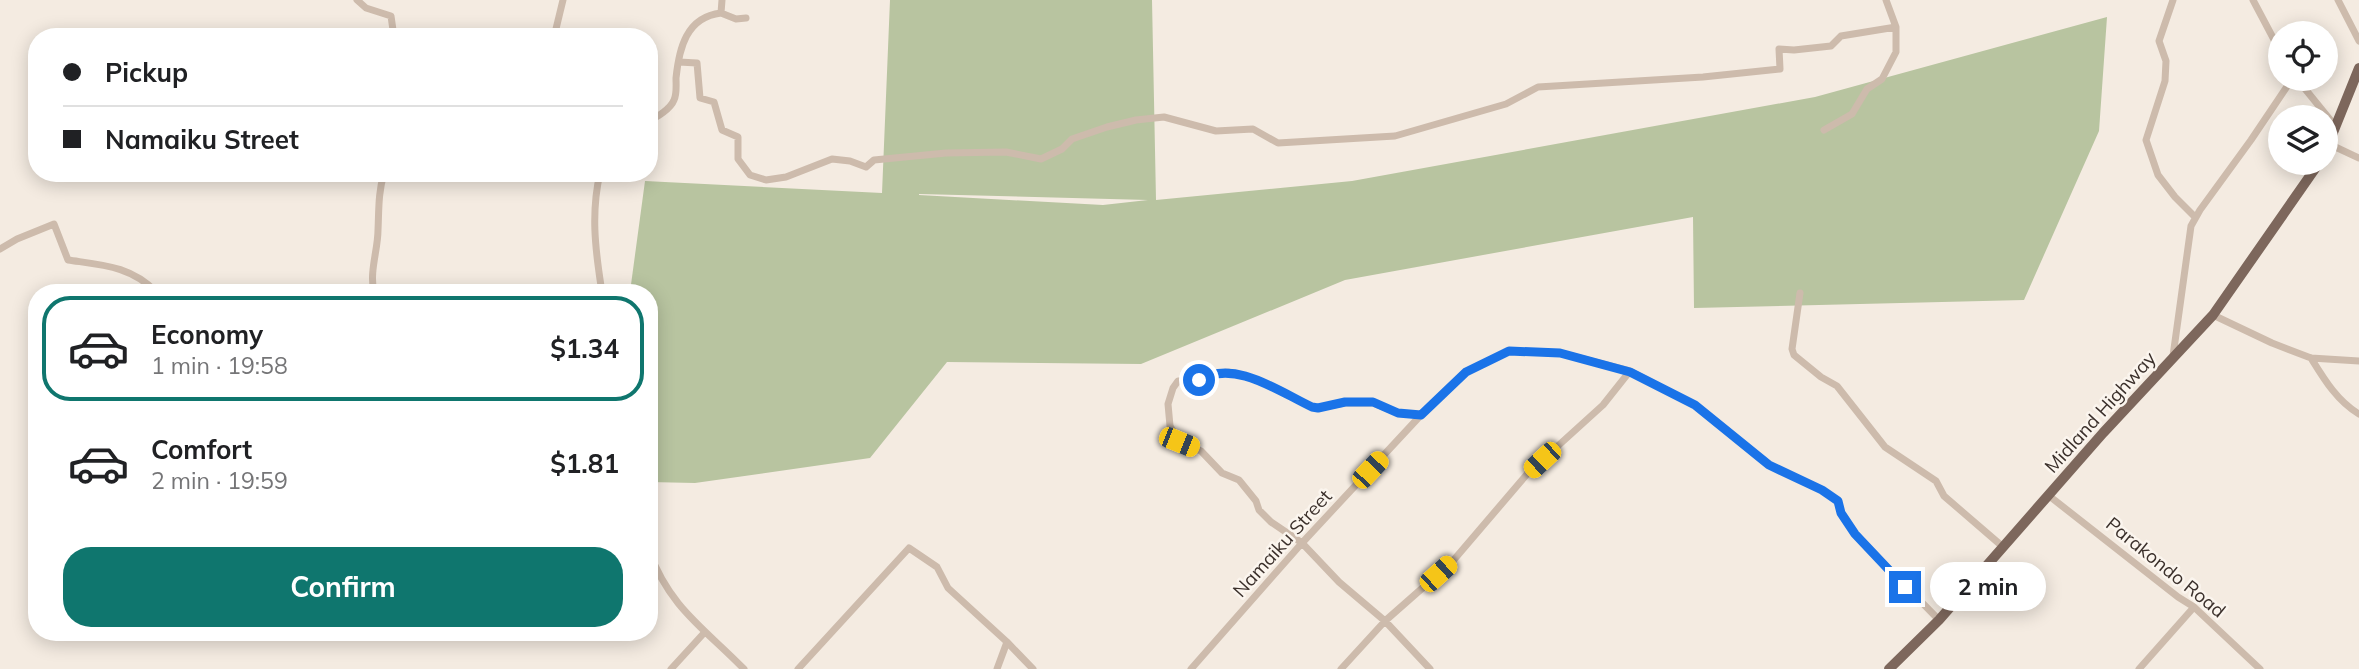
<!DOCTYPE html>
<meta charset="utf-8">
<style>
:root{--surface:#fff;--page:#f2f2f2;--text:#202124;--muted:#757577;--line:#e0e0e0;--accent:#0f766e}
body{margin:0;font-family:Mulish,sans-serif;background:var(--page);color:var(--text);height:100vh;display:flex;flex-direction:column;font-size:26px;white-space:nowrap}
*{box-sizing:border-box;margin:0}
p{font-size:23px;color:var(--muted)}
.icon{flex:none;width:38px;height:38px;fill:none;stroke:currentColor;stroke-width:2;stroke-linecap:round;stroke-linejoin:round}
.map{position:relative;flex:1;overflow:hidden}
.drawer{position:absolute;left:28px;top:284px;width:630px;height:357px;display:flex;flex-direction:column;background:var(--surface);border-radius:28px;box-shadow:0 4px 18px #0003}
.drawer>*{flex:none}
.banner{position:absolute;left:28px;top:28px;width:630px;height:154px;border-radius:28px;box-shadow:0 4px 18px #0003;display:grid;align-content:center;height:154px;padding:0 35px;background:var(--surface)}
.buttons{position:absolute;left:2268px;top:21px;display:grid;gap:14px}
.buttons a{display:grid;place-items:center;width:70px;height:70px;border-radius:50%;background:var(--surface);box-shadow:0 4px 18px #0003;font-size:35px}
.end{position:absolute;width:32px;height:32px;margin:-16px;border:9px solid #1a73e8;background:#fff;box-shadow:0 0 0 4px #fff}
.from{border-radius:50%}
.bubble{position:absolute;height:49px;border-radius:24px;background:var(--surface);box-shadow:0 4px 18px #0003;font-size:23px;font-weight:700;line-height:49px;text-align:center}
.car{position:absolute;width:21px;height:42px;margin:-21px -10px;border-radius:9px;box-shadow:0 0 5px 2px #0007;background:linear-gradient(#f5c518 24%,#345 0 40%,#f5c518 0 76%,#345 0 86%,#f5c518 0)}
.banner b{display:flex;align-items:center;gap:24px;height:66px;font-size:26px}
.banner b+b{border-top:2px solid var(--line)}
.banner i{width:18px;height:18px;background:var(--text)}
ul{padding:12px 0 0;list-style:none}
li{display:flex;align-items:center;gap:21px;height:105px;margin:0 14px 10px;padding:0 21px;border:4px solid transparent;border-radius:28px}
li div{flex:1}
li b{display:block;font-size:26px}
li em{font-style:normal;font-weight:700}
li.on{border-color:var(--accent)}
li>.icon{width:63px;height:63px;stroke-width:1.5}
.button{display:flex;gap:14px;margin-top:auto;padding:14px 35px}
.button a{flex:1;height:80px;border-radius:28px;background:var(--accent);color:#fff;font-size:28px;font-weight:700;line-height:80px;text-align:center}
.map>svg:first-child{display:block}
.green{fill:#b8c4a0;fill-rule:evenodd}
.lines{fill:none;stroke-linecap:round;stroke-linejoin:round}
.minor{stroke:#cdbbac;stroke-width:7}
.primary{stroke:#7d675c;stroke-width:10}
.route{stroke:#1a73e8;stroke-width:9}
.labels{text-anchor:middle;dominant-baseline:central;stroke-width:5;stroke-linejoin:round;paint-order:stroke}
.street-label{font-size:19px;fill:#3b302b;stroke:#fbf5ee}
</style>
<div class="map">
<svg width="2359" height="669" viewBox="0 0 2359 669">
<rect width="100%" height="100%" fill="#f4ebe1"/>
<path class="green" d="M890,0H1152L1156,200L1352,181L1815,97L2107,17L2099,131L2024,300L1694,308L1693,217L1345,280L1141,364L947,362L870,458L695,483L649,482V292H630L645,181L882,193ZM919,195V194L1148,200L1103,205Z"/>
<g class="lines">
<path class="minor" d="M357,0L366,8L391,16L394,37
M722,0L721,13L736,19L746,18
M2173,0L2159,41L2166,61L2165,81L2146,140L2158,175L2175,197L2195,217
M2253,0L2280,51
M2338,0L2359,41
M554,37L563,0
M679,62L697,63L700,98L714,102L722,130L738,137V159L750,175L766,180L786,177L832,159L850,161L866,167L874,160L946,153L1006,152L1041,159L1062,149L1072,139L1107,127L1136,120L1164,117L1216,131L1253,129L1278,143L1395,136L1506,104L1538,87L1703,77L1780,69L1779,49L1794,50L1831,46L1841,36L1896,27
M2297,79L2336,127
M649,120C657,118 671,108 674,100C677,94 676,85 676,78C679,49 686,17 721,13
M1824,130L1852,114L1867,89L1882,79L1896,52V27L1886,0
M2329,144L2359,158
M0,249L17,239L54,224L68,260C102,265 131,266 156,292
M374,292C369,272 378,250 378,230C379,209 378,194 384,173
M594,292L601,286C595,247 591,212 600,173
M1800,293L1792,349L1794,355L1821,377L1837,386L1885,447L1936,481L1944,496L2002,546
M2213,315L2272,343L2311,358L2359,361
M2173,356L2191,226L2200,210L2251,140L2292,79
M2311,358C2324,379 2337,401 2359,414
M1421,415L1398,413L1373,403H1345L1318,408L1312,407L1260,381L1229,372L1209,374L1199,380L1178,381L1173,388L1168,404L1170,426L1179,442L1201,451L1222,473L1239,480L1256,501L1259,510L1271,522L1302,543L1339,582L1385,621L1430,669
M2048,495L2178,597L2194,607L2260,669
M649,551C670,608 704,628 744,669
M1007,642L1033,669
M671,669L704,633
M798,669L909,548L937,567L948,588L1007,642L997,669
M1191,669L1302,543L1421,415L1466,372L1509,351L1560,353L1630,371L1695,405L1769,465L1822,490L1837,501L1841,513L1855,534L1939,620
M1341,669L1385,621L1452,562L1528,473L1603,405L1630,371
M2139,669L2194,607"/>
<path class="primary" d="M2326,150L2359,68
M1889,669L1939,620L2103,433L2213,315L2319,163"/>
</g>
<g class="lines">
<path class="route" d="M1199,380C1235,359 1278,391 1312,407L1318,408L1345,402H1373L1398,413L1421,415L1466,372L1509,351L1560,353L1630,372L1695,405L1769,465L1822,490L1838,501L1841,513L1855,534L1905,587"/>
</g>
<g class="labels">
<g class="street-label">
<text transform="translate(2100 412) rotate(-48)">Midland Highway</text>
<text transform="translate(1282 543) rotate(-48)">Namaiku Street</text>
<text transform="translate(2166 567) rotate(39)">Parakondo Road</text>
</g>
</g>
</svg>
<div class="buttons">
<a><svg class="icon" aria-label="locate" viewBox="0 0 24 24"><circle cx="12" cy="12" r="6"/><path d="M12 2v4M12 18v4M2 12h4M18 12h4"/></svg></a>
<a><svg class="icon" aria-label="layers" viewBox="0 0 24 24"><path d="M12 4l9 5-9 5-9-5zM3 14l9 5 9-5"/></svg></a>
</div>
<i class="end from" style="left:1199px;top:380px"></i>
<i class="end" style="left:1905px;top:587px"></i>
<div class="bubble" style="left:1930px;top:562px;width:116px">2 min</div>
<i class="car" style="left:1179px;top:442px;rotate:112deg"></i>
<i class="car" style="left:1542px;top:460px;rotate:227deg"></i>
<i class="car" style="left:1370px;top:470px;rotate:43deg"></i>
<i class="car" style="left:1438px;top:574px;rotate:48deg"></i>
<div class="banner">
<b><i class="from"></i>Pickup</b>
<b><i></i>Namaiku Street</b>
</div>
<section class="drawer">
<ul>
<li class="on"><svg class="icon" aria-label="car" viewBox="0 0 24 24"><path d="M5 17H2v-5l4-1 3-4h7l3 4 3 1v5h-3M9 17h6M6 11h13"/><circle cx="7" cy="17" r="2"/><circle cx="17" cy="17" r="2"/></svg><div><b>Economy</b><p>1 min · 19:58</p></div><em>$1.34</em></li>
<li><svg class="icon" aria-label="car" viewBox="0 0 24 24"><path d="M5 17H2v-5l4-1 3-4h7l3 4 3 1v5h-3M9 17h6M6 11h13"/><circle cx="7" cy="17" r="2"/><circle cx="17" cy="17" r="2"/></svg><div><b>Comfort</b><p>2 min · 19:59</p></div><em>$1.81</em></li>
</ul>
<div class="button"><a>Confirm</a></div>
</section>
</div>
